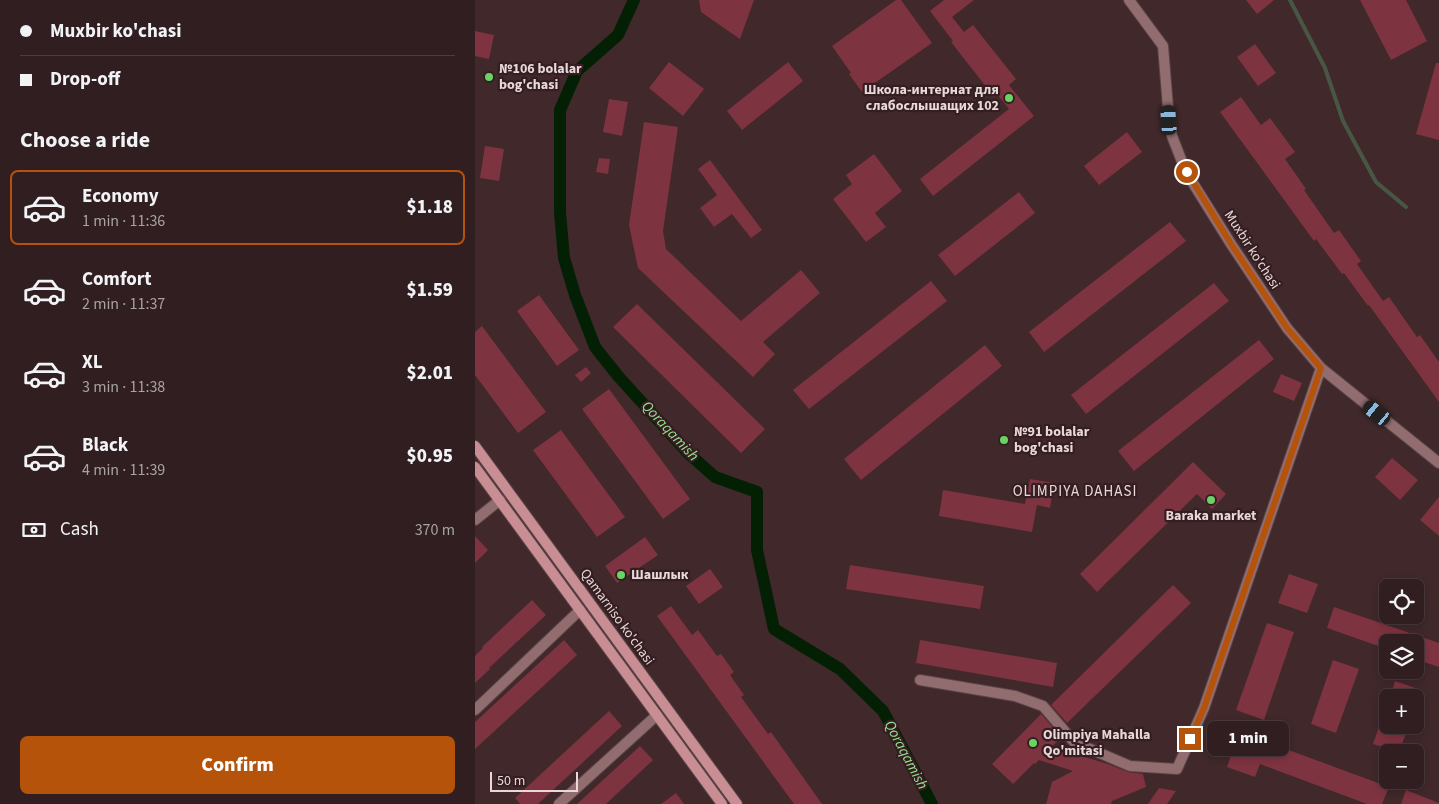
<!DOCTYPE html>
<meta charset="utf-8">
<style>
:root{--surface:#301e20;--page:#3c2b2d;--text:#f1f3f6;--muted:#a8a2a5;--line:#4b3c3e;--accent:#b45309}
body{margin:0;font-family:"Source Sans 3",sans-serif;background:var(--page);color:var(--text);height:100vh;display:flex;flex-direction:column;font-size:19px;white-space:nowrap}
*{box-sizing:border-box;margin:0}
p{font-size:16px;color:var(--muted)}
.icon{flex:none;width:28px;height:28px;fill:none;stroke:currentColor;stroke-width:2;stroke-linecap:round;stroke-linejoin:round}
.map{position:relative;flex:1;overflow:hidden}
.details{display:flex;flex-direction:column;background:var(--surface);width:475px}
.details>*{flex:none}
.hud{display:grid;align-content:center;height:110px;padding:0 20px;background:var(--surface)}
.buttons{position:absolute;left:904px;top:579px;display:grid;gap:10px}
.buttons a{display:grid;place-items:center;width:45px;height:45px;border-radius:8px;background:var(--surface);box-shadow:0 2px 8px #0003,0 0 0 1px var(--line);font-size:25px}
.scale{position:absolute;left:15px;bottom:12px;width:88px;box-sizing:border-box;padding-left:5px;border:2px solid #e8d8d9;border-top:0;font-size:14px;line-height:18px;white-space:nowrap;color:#e8d8d9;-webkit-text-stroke:4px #351e21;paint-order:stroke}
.end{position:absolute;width:22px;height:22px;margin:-11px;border:6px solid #b45309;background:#fff;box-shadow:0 0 0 2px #fff}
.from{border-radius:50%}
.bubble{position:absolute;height:35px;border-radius:8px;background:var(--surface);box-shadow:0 2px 8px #0003,0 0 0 1px var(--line);font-size:16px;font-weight:800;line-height:35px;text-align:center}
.car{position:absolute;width:15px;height:30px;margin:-15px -8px;border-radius:6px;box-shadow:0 0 4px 1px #0007;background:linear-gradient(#222 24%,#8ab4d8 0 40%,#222 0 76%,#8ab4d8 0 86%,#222 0)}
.hud b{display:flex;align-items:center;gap:18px;height:48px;font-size:19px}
.hud b+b{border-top:1px solid var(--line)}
.hud i{width:12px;height:12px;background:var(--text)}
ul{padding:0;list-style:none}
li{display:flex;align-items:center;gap:15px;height:75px;margin:0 10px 8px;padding:0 10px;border:2px solid transparent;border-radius:8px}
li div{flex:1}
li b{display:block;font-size:19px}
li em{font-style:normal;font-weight:800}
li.selected{border-color:var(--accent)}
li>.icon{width:45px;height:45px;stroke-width:1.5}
h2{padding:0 20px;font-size:22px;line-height:60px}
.pay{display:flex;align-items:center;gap:12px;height:55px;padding:0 20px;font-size:19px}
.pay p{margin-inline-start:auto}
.primary-button{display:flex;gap:10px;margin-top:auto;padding:10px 20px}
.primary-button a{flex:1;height:58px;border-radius:8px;background:var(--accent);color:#fff;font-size:20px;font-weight:800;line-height:58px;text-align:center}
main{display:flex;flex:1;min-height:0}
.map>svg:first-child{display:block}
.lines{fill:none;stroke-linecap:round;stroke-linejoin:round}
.stream{stroke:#485744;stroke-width:4}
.canal{stroke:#042004;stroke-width:12}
.building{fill:#7e3340}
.street-casing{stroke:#5b4447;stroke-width:12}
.secondary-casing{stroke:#5b4447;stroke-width:12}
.street{stroke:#916d70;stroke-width:10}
.secondary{stroke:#c88e94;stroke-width:10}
.route{stroke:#b45309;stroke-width:6}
.poi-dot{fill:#69d464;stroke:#351e21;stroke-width:2}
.labels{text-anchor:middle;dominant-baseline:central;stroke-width:4.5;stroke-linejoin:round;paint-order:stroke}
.poi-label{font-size:14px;font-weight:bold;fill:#e8d8d9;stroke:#351e21;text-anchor:start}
.street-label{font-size:14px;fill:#e8d8d9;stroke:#351e21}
.water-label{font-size:15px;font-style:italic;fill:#94e08f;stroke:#351e21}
.neighbourhood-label{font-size:15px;letter-spacing:1px;fill:#e8d8d9;stroke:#351e21}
</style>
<main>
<section class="details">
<div class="hud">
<b><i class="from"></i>Muxbir ko'chasi</b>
<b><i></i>Drop-off</b>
</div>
<h2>Choose a ride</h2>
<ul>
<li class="selected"><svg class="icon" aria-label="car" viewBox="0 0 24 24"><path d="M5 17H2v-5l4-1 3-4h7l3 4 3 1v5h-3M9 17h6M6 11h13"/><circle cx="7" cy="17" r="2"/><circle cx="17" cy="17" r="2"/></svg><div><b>Economy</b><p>1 min · 11:36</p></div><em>$1.18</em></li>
<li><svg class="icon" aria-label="car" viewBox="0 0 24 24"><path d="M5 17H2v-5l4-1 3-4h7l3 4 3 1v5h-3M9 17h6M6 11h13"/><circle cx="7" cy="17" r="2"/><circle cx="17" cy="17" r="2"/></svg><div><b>Comfort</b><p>2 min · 11:37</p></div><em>$1.59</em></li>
<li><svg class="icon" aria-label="car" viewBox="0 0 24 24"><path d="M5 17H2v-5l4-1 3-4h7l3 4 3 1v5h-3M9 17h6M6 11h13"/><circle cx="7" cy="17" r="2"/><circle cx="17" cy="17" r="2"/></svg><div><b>XL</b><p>3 min · 11:38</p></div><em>$2.01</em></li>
<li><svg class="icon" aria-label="car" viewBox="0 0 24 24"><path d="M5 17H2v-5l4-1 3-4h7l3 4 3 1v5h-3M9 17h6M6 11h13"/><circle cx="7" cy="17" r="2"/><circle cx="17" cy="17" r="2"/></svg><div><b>Black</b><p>4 min · 11:39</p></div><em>$0.95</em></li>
</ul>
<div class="pay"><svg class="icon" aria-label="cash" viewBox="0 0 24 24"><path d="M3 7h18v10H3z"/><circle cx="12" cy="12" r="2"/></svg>Cash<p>370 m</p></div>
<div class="primary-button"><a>Confirm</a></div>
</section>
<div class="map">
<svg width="964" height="804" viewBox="0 0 964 804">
<rect width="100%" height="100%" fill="#40282b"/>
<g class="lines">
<path class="stream" d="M815,0L850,68L868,121L901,182L931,207"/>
<path class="canal" d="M159,0L143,35L102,71L85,110V213L89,258L100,295L120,347L143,376L213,453L240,477L282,492V550L299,629L365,669L408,711L457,804"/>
</g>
<path class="building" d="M224,0H279L265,39L226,12Z
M421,0H426L457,43L387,92L374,74L376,73L357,46Z
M469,0H499L477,17L489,32L498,25L541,79L534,85L559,116L458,196L445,179L534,109L522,94L519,97L476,42L478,41L455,11Z
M771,0H799L782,14Z
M885,0H931L952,41L916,60Z
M0,31L19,35L14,59L0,56Z
M780,44L801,73L783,86L762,57Z
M194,62L229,89L208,116L174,88Z
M313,62L328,81L267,130L252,111Z
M961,63H964V140L941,134Z
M766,97L786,125L795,118L820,152L810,159L831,189L829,190L859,233L864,230L886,261L882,264L908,301L914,297L942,337L945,335L964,362V402L894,305L893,306L869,273L867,274L841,239L839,241L745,112Z
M134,99L153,102L147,136L128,132Z
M169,122L203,127L188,231L191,249L266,321L326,270L345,293L288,342L300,354L278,377L163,268L154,225Z
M652,132L667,152L624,185L609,166Z
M10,146L29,149L24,181L5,178Z
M399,154L427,191L400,213L411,227L391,242L358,199L377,184L371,175Z
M124,158L135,159L133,174L121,172Z
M235,160L287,230L276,238L257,214L239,227L225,208L242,195L223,169Z
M544,192L560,213L480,276L463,255Z
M695,222L711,241L569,352L554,332Z
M456,281L472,301L334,409L318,390Z
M739,283L754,301L611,414L596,395Z
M64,295L104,350L82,366L42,311Z
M162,304L290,429L266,453L138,327Z
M7,326L71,412L43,433L0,375V332Z
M784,340L799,359L659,471L643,451Z
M510,345L527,366L386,480L369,459Z
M111,367L116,373L106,382L100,375Z
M806,374L827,383L819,401L798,392Z
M134,389L215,499L188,519L107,409Z
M86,430L150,517L122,537L58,450Z
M917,458L943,480L925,500L900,477Z
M718,462L751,494L737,509L722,494L622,592L605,574Z
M555,479L579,483L575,508L562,505L557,532L464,516L468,490L550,504Z
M964,497V536L945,520Z
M0,536L13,550L0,563Z
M170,537L183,555L142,583L130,566Z
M375,565L509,586L505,609L371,589Z
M235,569L248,587L224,604L211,586Z
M814,574L843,584L832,613L803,603Z
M698,585L716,603L592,723L576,705Z
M57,600L71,615L14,668L15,669L0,683V656L8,648L7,647Z
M196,606L217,635L223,630L242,656L246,654L259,672L255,675L269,695L266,697L293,734L296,732L347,804H319L182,616Z
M859,607L964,643V667L940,659V642H912V649L852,628Z
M792,623L819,632L789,720L761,710Z
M89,640L102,655L0,749V722Z
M445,640L582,663L578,687L441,663Z
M858,660L884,669L861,733L836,724Z
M920,681L946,690L944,698H915Z
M911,707L912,725H934L924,752L898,744Z
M134,711L147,726L63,804H45L40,798Z
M566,714L582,732L580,734L585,739L576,747L633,764L653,772L668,774L671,787L637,801L636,804H571L577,782L598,771L564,760L560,764L559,763L538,784L517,764Z
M762,738L798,751L800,745L914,787L907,804H892L785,764L780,777L752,767Z
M165,746L178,760L162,775L131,804H102Z
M684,788L701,791L692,804H673Z
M931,790L964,803V804H926Z
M201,793L209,804H186Z"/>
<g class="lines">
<g class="street-casing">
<path id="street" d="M654,0L688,46L694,120L697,136L711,172L756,244L812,328L846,368L964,463
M0,520L25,500
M445,680L540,696L568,706L599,742L655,766L702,769L729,708L846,368
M0,710L105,610
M84,804L182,715"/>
</g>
<g class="secondary-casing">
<path id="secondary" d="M0,446L262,804
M0,467L247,804"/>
</g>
<use href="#street" class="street"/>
<use href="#secondary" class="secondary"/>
</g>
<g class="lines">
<path class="route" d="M712,172L756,244L812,328L846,368L729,708L715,739"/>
</g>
<g class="poi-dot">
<circle cx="14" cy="77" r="5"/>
<circle cx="534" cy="98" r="5"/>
<circle cx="529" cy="440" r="5"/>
<circle cx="736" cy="500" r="5"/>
<circle cx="146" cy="575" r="5"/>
<circle cx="558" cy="743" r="5"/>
</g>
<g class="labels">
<g class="poi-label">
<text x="24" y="69">№106 bolalar<tspan x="24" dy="16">bog'chasi</tspan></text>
<text x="524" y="90" text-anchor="end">Школа-интернат для<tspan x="524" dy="16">слабослышащих 102</tspan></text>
<text x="539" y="432">№91 bolalar<tspan x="539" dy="16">bog'chasi</tspan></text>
<text x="736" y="516" text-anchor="middle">Baraka market</text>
<text x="156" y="575">Шашлык</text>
<text x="568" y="735">Olimpiya Mahalla<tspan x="568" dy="16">Qo'mitasi</tspan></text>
</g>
<g class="street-label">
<text transform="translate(777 250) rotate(57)">Muxbir ko'chasi</text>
<text transform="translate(142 617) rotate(54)">Qamarniso ko'chasi</text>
</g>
<g class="water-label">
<text transform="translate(195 431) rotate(47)">Qoraqamish</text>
<text transform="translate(431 755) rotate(62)">Qoraqamish</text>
</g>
<g class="neighbourhood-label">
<text x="600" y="491">OLIMPIYA DAHASI</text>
</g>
</g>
</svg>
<div class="buttons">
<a><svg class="icon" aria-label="locate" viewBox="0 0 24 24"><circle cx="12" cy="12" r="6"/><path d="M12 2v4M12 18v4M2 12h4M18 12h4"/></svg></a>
<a><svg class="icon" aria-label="layers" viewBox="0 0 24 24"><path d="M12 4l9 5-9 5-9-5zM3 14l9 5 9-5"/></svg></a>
<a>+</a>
<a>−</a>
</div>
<div class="scale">50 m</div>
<i class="end from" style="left:712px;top:172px"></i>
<i class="end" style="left:715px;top:739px"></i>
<div class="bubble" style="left:732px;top:721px;width:82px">1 min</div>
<i class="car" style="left:694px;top:120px;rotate:356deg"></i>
<i class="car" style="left:902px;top:413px;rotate:309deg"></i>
</div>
</main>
